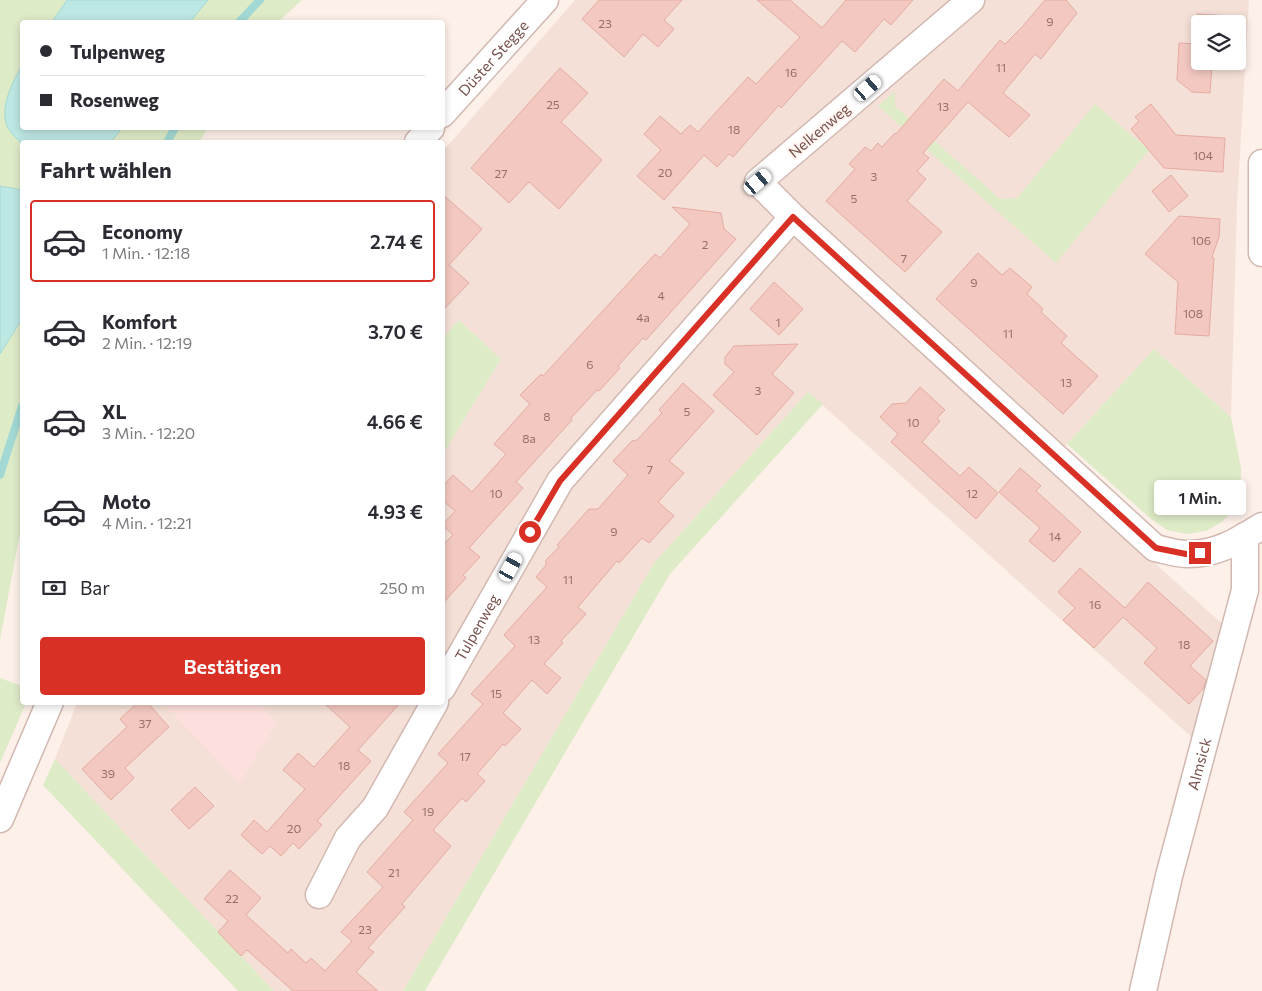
<!DOCTYPE html>
<html lang="de">
<meta charset="utf-8">
<style>
:root{--surface:#fff;--page:#f7f7f7;--text:#2b2b33;--muted:#7c7c81;--line:#e1e1e2;--accent:#d93025}
body{margin:0;font-family:Commissioner,sans-serif;background:var(--page);color:var(--text);height:100vh;display:flex;flex-direction:column;font-size:19px;white-space:nowrap}
*{box-sizing:border-box;margin:0}
p{font-size:16px;color:var(--muted)}
.icon{flex:none;width:28px;height:28px;fill:none;stroke:currentColor;stroke-width:2;stroke-linecap:round;stroke-linejoin:round}
.map{position:relative;flex:1;overflow:hidden}
.drawer{position:absolute;left:20px;top:140px;width:425px;height:565px;display:flex;flex-direction:column;background:var(--surface);border-radius:5px;box-shadow:0 2px 8px #0003}
.drawer>*{flex:none}
.hud{position:absolute;left:20px;top:20px;width:425px;height:110px;border-radius:5px;box-shadow:0 2px 8px #0003;display:grid;align-content:center;height:110px;padding:0 20px;background:var(--surface)}
.buttons{position:absolute;left:1191px;top:15px;display:grid;gap:10px}
.buttons a{display:grid;place-items:center;width:55px;height:55px;border-radius:5px;background:var(--surface);box-shadow:0 2px 8px #0003;font-size:25px}
.end{position:absolute;width:22px;height:22px;margin:-11px;border:6px solid #d93025;background:#fff;box-shadow:0 0 0 2px #fff}
.from{border-radius:50%}
.bubble{position:absolute;height:35px;border-radius:5px;background:var(--surface);box-shadow:0 2px 8px #0003;font-size:16px;font-weight:600;line-height:35px;text-align:center}
.car{position:absolute;width:15px;height:30px;margin:-15px -8px;border-radius:6px;box-shadow:0 0 4px 1px #0007;background:linear-gradient(#fff 24%,#345 0 40%,#fff 0 76%,#345 0 86%,#fff 0)}
.hud b{display:flex;align-items:center;gap:18px;height:48px;font-size:19px}
.hud b+b{border-top:1px solid var(--line)}
.hud i{width:12px;height:12px;background:var(--text)}
ul{padding:0;list-style:none}
li{display:flex;align-items:center;gap:15px;height:82px;margin:0 10px 8px;padding:0 10px;border:2px solid transparent;border-radius:5px}
li div{flex:1}
li b{display:block;font-size:19px}
li em{font-style:normal;font-weight:600}
li.current{border-color:var(--accent)}
li>.icon{width:45px;height:45px;stroke-width:1.5}
h2{padding:0 20px;font-size:22px;line-height:60px}
.pay{display:flex;align-items:center;gap:12px;height:55px;padding:0 20px;font-size:19px}
.pay p{margin-inline-start:auto}
.button{display:flex;gap:10px;margin-top:auto;padding:10px 20px}
.button a{flex:1;height:58px;border-radius:5px;background:var(--accent);color:#fff;font-size:20px;font-weight:600;line-height:58px;text-align:center}
.map>svg:first-child{display:block}
.residential{fill:#f4e0d7;fill-rule:evenodd}
.commercial{fill:#fddfdd}
.green{fill:#deebc7}
.water{fill:#bde7e3;stroke:#a3d9d4}
.lines{fill:none;stroke-linecap:round;stroke-linejoin:round}
.stream{stroke:#a3d9d4;stroke-width:8}
.building{fill:#f2c8c0;stroke:#e5aba1}
.minor-casing{stroke:#d2b8b1;stroke-width:29}
.minor{stroke:#fff;stroke-width:26}
.route{stroke:#d93025;stroke-width:6}
.labels{text-anchor:middle;dominant-baseline:central;stroke-width:4.5;stroke-linejoin:round;paint-order:stroke}
.number-label{font-size:12px;fill:#966f69}
.street-label{font-size:15px;fill:#78514c;stroke:#fff5f0}
</style>
<div class="map">
<svg width="1262" height="991" viewBox="0 0 1262 991">
<rect width="100%" height="100%" fill="#fdf0e9"/>
<path class="residential" d="M575,0H1249L1237,205L1231,417L1154,349L1047,466L1228,629L1197,742L808,392L654,563L403,991H274L55,759L77,703L442,702L443,454L501,359L459,320L443,338V151ZM1200,24H1238V61H1200Z"/>
<path class="commercial" d="M163,703H258L277,722L240,783Z"/>
<path class="green" d="M0,0H67L52,22H22V66L16,76L8,128L22,144V190L0,186Z
M208,0H302L278,22H190Z
M895,91V106L1000,199L1017,198L1095,104L1149,150L1056,263L878,106Z
M122,128H208L199,142H111Z
M22,319V522L0,640V354Z
M459,320L501,359L443,454V338Z
M1154,349L1231,417L1241,468V488L1236,507L1222,522L1206,531L1187,534L1167,530L1151,519L1067,444Z
M808,392L823,404L670,574L425,991H403L654,563Z
M0,678L22,686V702L26,703L0,763Z
M55,759L274,991H238L43,785Z"/>
<path class="water" d="M67,0H208L190,22H52Z
M22,66V128H122L111,142H22V144C18,139 10,133 7,126C0,107 12,82 22,66Z
M0,186L22,190V319L0,354Z"/>
<g class="lines">
<path class="stream" d="M239,22L260,0
M167,142L175,128
M0,475L22,406"/>
</g>
<path class="building" d="M599,0H682L664,20L674,29L658,47L643,34L624,57L582,19Z
M757,0H790L822,28L846,0H913L891,25L884,19L855,52L842,41L781,108L779,105L733,157L729,154L717,167L704,155L664,200L637,176L661,150L644,134L660,116L681,134L690,125L698,132L748,77L756,84L800,37Z
M1045,0H1066L1077,13L1041,59L1035,54L1003,93L1030,115L1009,137L968,102L923,153L929,158L917,171L926,179L907,201L942,232L905,272L826,201L855,169L849,164L865,147L871,151L878,143L882,147L895,133L896,134L944,79L958,91L1000,40L1005,44L1023,26Z
M1197,14L1232,16L1231,24H1200V61H1229V66L1212,65L1210,93L1192,92L1177,80L1179,43L1196,44Z
M560,68L588,93L561,122L602,160L559,209L529,182L509,203L471,168Z
M1151,104L1176,135L1225,138L1223,172L1164,168L1131,129L1139,121L1135,117Z
M1171,175L1188,196L1169,212L1152,191Z
M442,194L482,229L449,265L469,283L442,311Z
M672,207L721,213L724,229L736,239L646,340L643,338L618,366L620,368L599,391L597,390L571,418L572,420L516,482L523,488L469,548L480,557L463,575L466,578L442,604V546L453,535L442,525L455,511L442,500V487L453,475L472,492L506,454L494,444L530,404L520,395L541,374L543,376L655,254L660,258L690,224Z
M1179,216L1220,219L1219,237L1212,257L1214,258L1209,336L1175,334L1178,282L1145,254Z
M978,253L1002,275L1010,268L1032,287L1027,294L1043,309L1041,312L1067,336L1061,343L1098,376L1063,414L936,299Z
M774,282L803,309L779,335L750,309Z
M798,344L772,374L794,393L757,435L713,395L734,372L725,364V357L734,346Z
M683,383L714,411L669,461L684,473L658,502L674,516L649,543L642,538L619,563L617,561L578,607L586,614L561,641L563,643L544,664L561,678L547,694L532,680L503,713L521,729L505,746L503,744L477,774L485,781L466,802L462,798L433,830L451,846L402,904L405,907L368,948L374,952L356,972L378,991H293L247,950L241,956L218,932L228,921L204,899L230,870L261,898L246,915L288,953L291,949L306,963L311,958L325,971L352,941L341,932L383,887L367,872L413,820L404,812L448,763L438,754L483,704L471,694L515,646L504,635L547,587L536,577L546,565V560L559,547L557,545L589,509H598L628,475L613,461L632,441L637,440L662,413L659,410Z
M920,387L945,410L937,418L940,421L922,442L960,476L969,467L998,493L976,519L891,442L898,434L880,417L892,404L906,403Z
M1020,468L1041,486L1036,491L1081,532L1054,562L1029,541L1040,528L999,492Z
M1080,568L1125,608L1148,582L1213,641L1190,666L1206,680L1203,689L1189,704L1144,663L1157,648L1123,617L1094,648L1063,620L1075,608L1058,592Z
M138,702H147L169,727L125,768L134,778L111,800L82,769L127,727L120,719Z
M323,702H401L358,750L371,761L317,821L322,825L299,849L293,843L281,856L270,846L262,854L241,835L254,820L267,832L305,789L283,770L298,753L314,767L350,727Z
M195,787L214,806L189,829L171,810Z"/>
<g class="lines">
<g class="minor-casing">
<g id="minor">
<path d="M971,0L758,182L793,217L1155,548C1165,550 1176,554 1186,554C1216,555 1238,541 1262,526"/>
<path id="s1" d="M442,114L545,0"/>
<path d="M418,142L431,128"/>
<path d="M1262,163V253"/>
<path id="s2" d="M442,688L560,481L793,217"/>
<path d="M0,819L50,702"/>
<path d="M319,895L348,838L375,808L435,702"/>
<path id="s3" d="M1143,991L1169,876L1245,590V536"/>
</g>
</g>
<use href="#minor" class="minor"/>
</g>
<g class="lines">
<path class="route" d="M530,532L560,481L793,217L1156,548L1186,554L1200,553"/>
</g>
<g class="labels">
<g class="number-label">
<text x="1050" y="21">9</text>
<text x="605" y="23">23</text>
<text x="1001" y="67">11</text>
<text x="791" y="72">16</text>
<text x="553" y="104">25</text>
<text x="943" y="106">13</text>
<text x="734" y="129">18</text>
<text x="1203" y="155">104</text>
<text x="665" y="172">20</text>
<text x="501" y="173">27</text>
<text x="874" y="176">3</text>
<text x="854" y="198">5</text>
<text x="1201" y="240">106</text>
<text x="705" y="244">2</text>
<text x="904" y="258">7</text>
<text x="974" y="282">9</text>
<text x="661" y="295">4</text>
<text x="1193" y="313">108</text>
<text x="643" y="317">4a</text>
<text x="778" y="322">1</text>
<text x="1008" y="333">11</text>
<text x="590" y="364">6</text>
<text x="1066" y="382">13</text>
<text x="758" y="390">3</text>
<text x="687" y="411">5</text>
<text x="547" y="416">8</text>
<text x="913" y="422">10</text>
<text x="529" y="438">8a</text>
<text x="650" y="469">7</text>
<text x="496" y="493">10</text>
<text x="972" y="493">12</text>
<text x="614" y="531">9</text>
<text x="1055" y="536">14</text>
<text x="568" y="579">11</text>
<text x="1095" y="604">16</text>
<text x="534" y="639">13</text>
<text x="1184" y="644">18</text>
<text x="496" y="693">15</text>
<text x="145" y="723">37</text>
<text x="465" y="756">17</text>
<text x="344" y="765">18</text>
<text x="108" y="773">39</text>
<text x="428" y="811">19</text>
<text x="294" y="828">20</text>
<text x="394" y="872">21</text>
<text x="232" y="898">22</text>
<text x="365" y="929">23</text>
</g>
<g class="street-label">
<text stroke="none"><textPath href="#s1" startOffset="76">Düster Stegge</textPath></text>
<text transform="translate(819 130) rotate(-40)">Nelkenweg</text>
<text stroke="none"><textPath href="#s2" startOffset="70">Tulpenweg</textPath></text>
<text stroke="none"><textPath href="#s3" startOffset="234">Almsick</textPath></text>
</g>
</g>
</svg>
<div class="buttons">
<a><svg class="icon" aria-label="layers" viewBox="0 0 24 24"><path d="M12 4l9 5-9 5-9-5zM3 14l9 5 9-5"/></svg></a>
</div>
<i class="end from" style="left:530px;top:532px"></i>
<i class="end" style="left:1200px;top:553px"></i>
<div class="bubble" style="left:1154px;top:480px;width:92px">1 Min.</div>
<i class="car" style="left:868px;top:88px;rotate:49deg"></i>
<i class="car" style="left:758px;top:182px;rotate:50deg"></i>
<i class="car" style="left:511px;top:567px;rotate:29deg"></i>
<div class="hud">
<b><i class="from"></i>Tulpenweg</b>
<b><i></i>Rosenweg</b>
</div>
<section class="drawer">
<h2>Fahrt wählen</h2>
<ul>
<li class="current"><svg class="icon" aria-label="car" viewBox="0 0 24 24"><path d="M5 17H2v-5l4-1 3-4h7l3 4 3 1v5h-3M9 17h6M6 11h13"/><circle cx="7" cy="17" r="2"/><circle cx="17" cy="17" r="2"/></svg><div><b>Economy</b><p>1 Min. · 12:18</p></div><em>2.74 €</em></li>
<li><svg class="icon" aria-label="car" viewBox="0 0 24 24"><path d="M5 17H2v-5l4-1 3-4h7l3 4 3 1v5h-3M9 17h6M6 11h13"/><circle cx="7" cy="17" r="2"/><circle cx="17" cy="17" r="2"/></svg><div><b>Komfort</b><p>2 Min. · 12:19</p></div><em>3.70 €</em></li>
<li><svg class="icon" aria-label="car" viewBox="0 0 24 24"><path d="M5 17H2v-5l4-1 3-4h7l3 4 3 1v5h-3M9 17h6M6 11h13"/><circle cx="7" cy="17" r="2"/><circle cx="17" cy="17" r="2"/></svg><div><b>XL</b><p>3 Min. · 12:20</p></div><em>4.66 €</em></li>
<li><svg class="icon" aria-label="car" viewBox="0 0 24 24"><path d="M5 17H2v-5l4-1 3-4h7l3 4 3 1v5h-3M9 17h6M6 11h13"/><circle cx="7" cy="17" r="2"/><circle cx="17" cy="17" r="2"/></svg><div><b>Moto</b><p>4 Min. · 12:21</p></div><em>4.93 €</em></li>
</ul>
<div class="pay"><svg class="icon" aria-label="cash" viewBox="0 0 24 24"><path d="M3 7h18v10H3z"/><circle cx="12" cy="12" r="2"/></svg>Bar<p>250 m</p></div>
<div class="button"><a>Bestätigen</a></div>
</section>
</div>
